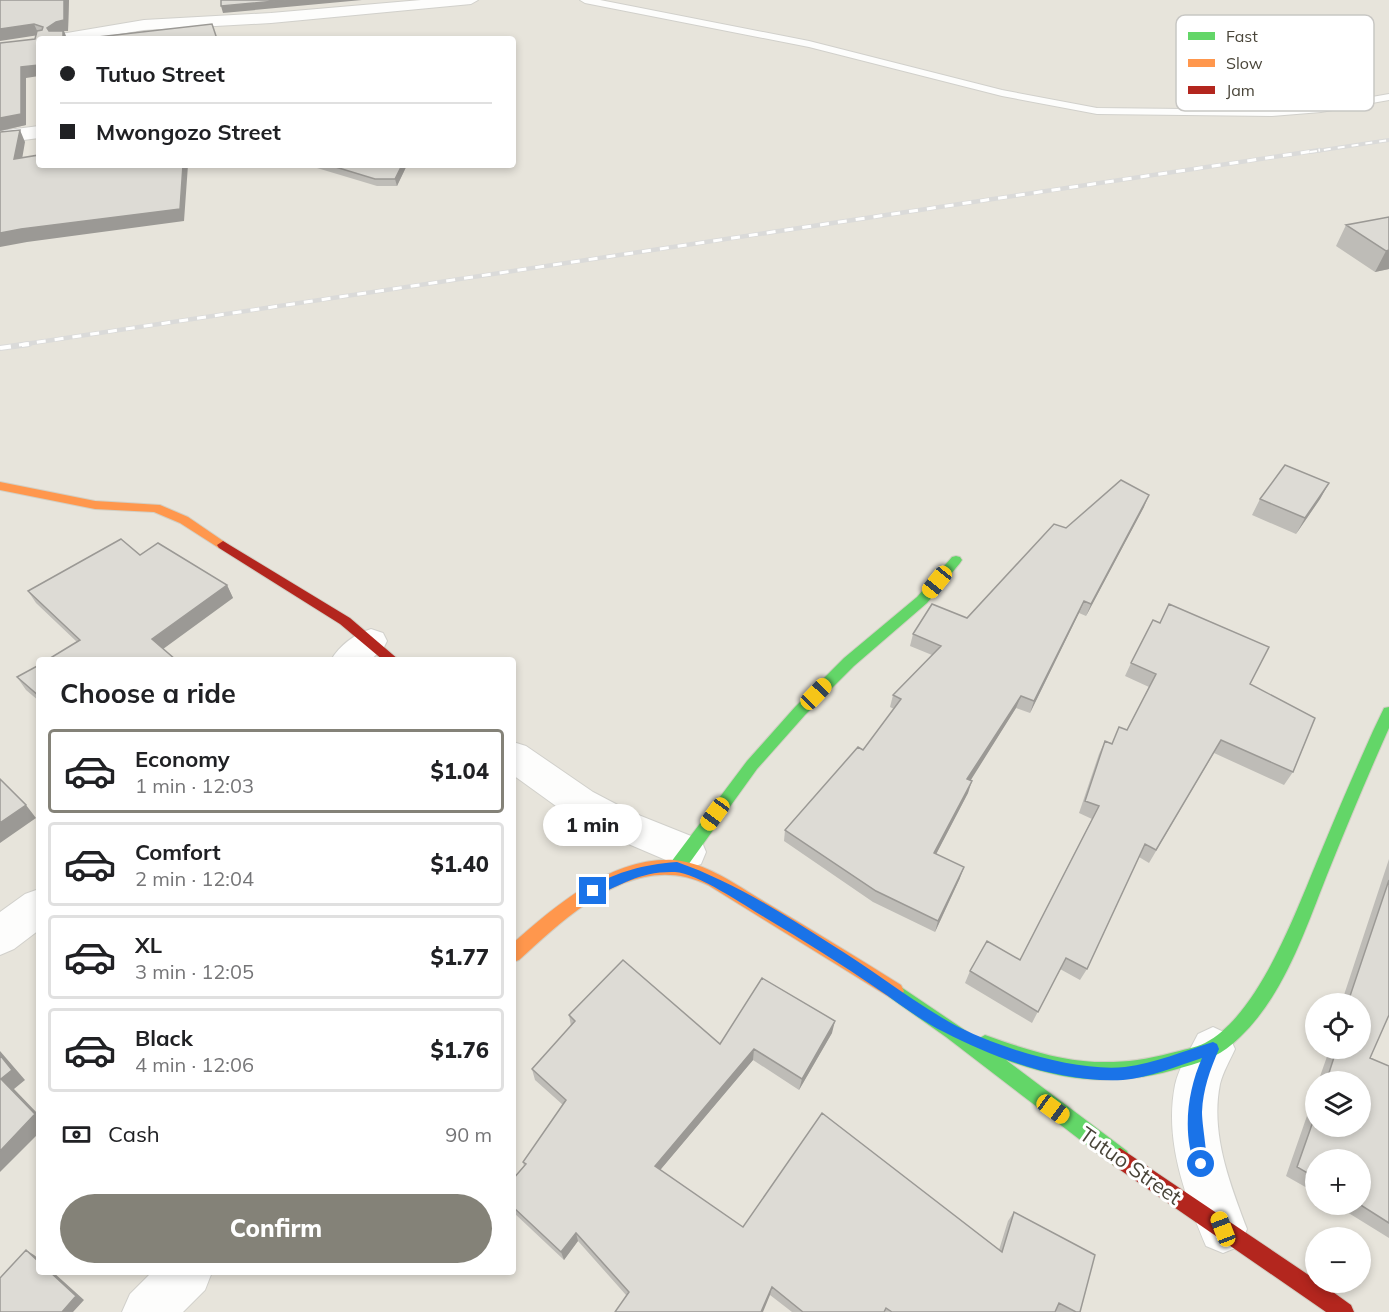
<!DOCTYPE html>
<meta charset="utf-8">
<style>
:root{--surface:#fff;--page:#f2f2f2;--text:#202124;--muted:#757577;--line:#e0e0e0;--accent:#848278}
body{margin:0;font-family:Mulish,sans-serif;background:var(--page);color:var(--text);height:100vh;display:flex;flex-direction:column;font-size:22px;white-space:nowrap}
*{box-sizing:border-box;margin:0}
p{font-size:20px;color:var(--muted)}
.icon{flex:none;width:33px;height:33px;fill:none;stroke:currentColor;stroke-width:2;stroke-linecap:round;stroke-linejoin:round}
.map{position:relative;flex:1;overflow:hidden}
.details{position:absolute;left:36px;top:657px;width:480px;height:618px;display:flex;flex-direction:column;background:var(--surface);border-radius:6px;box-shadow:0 3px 9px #0003}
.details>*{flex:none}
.top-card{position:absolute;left:36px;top:36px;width:480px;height:132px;border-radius:6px;box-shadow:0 3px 9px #0003;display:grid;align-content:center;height:132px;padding:0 24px;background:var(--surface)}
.controls{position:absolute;left:1305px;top:993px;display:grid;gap:12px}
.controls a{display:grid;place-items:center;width:66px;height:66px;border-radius:50%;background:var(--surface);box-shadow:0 3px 9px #0003;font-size:30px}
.end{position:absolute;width:27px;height:27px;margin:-14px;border:8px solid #1a73e8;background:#fff;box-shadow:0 0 0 3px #fff}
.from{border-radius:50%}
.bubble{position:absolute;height:42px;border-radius:21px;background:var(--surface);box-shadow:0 3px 9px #0003;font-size:20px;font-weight:800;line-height:42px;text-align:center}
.car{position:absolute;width:18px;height:36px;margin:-18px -9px;border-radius:8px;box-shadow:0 0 4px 2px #0007;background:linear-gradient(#f5c518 24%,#345 0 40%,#f5c518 0 76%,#345 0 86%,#f5c518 0)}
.top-card b{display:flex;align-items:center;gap:21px;height:57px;font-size:22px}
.top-card b+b{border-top:2px solid var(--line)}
.top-card i{width:15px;height:15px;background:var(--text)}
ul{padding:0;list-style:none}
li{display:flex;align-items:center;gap:18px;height:84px;margin:0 12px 9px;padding:0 12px;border:3px solid var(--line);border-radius:6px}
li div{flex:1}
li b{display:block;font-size:22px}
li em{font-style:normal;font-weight:800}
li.active{border-color:var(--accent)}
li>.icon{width:54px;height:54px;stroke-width:1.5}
h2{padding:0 24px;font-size:27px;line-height:72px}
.pay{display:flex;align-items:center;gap:15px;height:66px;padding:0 24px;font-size:22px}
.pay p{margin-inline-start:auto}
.cta{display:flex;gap:12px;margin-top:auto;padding:12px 24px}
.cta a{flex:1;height:69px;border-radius:36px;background:var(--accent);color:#fff;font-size:24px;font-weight:800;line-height:69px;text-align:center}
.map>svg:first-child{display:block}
.residential{fill:#e7e4db;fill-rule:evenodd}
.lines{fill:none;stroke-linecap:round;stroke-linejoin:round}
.lane-casing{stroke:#d1d0cb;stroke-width:2}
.street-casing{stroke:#d1d0cb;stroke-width:2}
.fast-casing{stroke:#d2cfc4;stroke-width:2}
.slow-casing{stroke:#d2cfc4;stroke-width:2}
.jam-casing{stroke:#d2cfc4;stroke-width:2}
.lane{fill:#fdfdfc;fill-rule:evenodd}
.street{fill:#fdfdfc;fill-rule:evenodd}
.fast{fill:#63d668;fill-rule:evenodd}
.slow{fill:#ff974d;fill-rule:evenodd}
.jam{fill:#b3261e;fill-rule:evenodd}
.rail-far2-casing{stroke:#dadad9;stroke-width:4}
.rail-far1-casing{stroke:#dadad9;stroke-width:4.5}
.rail-casing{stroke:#dadad9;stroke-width:6}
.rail-far2{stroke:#fff;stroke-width:2;stroke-dasharray:7;stroke-linecap:butt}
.rail-far1{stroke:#fff;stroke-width:3;stroke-dasharray:9;stroke-linecap:butt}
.rail{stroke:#fff;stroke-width:4;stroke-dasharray:11;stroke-linecap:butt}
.wall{fill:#bebcb7}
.shaded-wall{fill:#9b9995}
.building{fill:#dddbd5;stroke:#9b9995;stroke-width:1.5}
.route{fill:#1a73e8}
.labels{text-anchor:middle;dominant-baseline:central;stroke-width:6;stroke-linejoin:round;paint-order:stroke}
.near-street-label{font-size:21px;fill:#494539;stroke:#fff}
.key{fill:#fff;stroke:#c8c7c4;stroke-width:1.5}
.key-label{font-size:16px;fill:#494539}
</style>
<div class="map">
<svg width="1389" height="1312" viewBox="0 0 1389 1312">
<rect width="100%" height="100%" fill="#f3f2ed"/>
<path class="residential" d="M0,0H1389V1312H0ZM39,39H513V165H39ZM39,660H513V1272H39ZM1316,1004H1360V1048H1316ZM1316,1082H1360V1126H1316ZM1316,1160H1360V1204H1316ZM1316,1238H1360V1282H1316Z"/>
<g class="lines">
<g class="lane-casing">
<path id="lane" d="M580,0H600L809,41L1002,90L1097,108L1272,110L1321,106L1389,94V100L1321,112L1272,116L1097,114L1002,96L809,47L585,3Z"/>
</g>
<g class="street-casing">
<path id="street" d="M421,0H478L471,4L271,23L144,30L89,39H53L61,34L144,20L271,13Z
M39,126V138L0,143V131Z
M371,629L383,633L387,641L383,649L370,660H331C340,645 355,634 371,629Z
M513,742L526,746L593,792L631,812L701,840L706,852L701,864L687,869L605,834L567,814L513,775Z
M39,889V930L14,949L0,955V912L25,894Z
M1213,1027L1228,1034L1235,1049C1230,1060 1223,1072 1220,1084C1210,1133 1230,1184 1247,1229L1240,1246L1223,1253L1206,1246C1185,1196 1164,1140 1175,1085C1179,1067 1190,1050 1198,1034Z
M152,1272H212L205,1290L183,1312H122L130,1294Z"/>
</g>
<g class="fast-casing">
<path id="fast" d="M956,556L960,557L962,560L960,563L927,603L854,666L805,715L757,769L683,872L677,874L671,872L669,867L671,862L747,761L795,707L844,658L917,597L952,557Z
M1389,707V728C1368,775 1348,823 1329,870C1306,927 1285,995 1239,1038C1223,1054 1206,1061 1184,1067C1119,1087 1069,1083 1006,1060L1127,1151L1130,1158L1127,1165L1120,1168L1113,1165L946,1037L889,997L886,991L889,985L895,983L978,1039L985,1035C1052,1059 1100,1072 1171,1053C1182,1050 1195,1048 1205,1043C1261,1014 1299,903 1323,847C1339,808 1356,769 1373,731L1384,708Z"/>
</g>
<g class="slow-casing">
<path id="slow" d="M0,482L95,501L160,505L188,517L229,545L227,548H219L180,523L154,512L95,509L0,490Z
M674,860C709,863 740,888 770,905C814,931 858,958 901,985L904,991L901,997L895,999L889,997L708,885C635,849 569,915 519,960L513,962V943C557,905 611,857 674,860Z"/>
</g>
<g class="jam-casing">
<path id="jam" d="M223,541L350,618L399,660H383L340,624L219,548L217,545Z
M1120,1148L1316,1280V1282H1319L1351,1305L1354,1312H1326L1113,1165L1110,1158L1113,1151Z"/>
</g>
<use href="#lane" class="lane"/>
<use href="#street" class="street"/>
<use href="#fast" class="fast"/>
<use href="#slow" class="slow"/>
<use href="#jam" class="jam"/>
<g class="rail-far2-casing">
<path id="rail-far2" d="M1310,152L1389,140"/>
</g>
<g class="rail-far1-casing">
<path id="rail-far1" d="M19,345L1320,150"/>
</g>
<g class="rail-casing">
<path id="rail" d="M0,348L29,344"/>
</g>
<use href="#rail-far2" class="rail-far2"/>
<use href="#rail-far1" class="rail-far1"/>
<use href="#rail" class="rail"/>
</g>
<path class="wall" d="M0,0H69L68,31H64L67,39H39L26,78V125L0,131L36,35Z
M307,165H407L397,186H377Z
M1389,217V269L1375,272L1336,246L1346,225Z
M1329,483L1320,499L1296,534L1252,515L1260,499Z
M1144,507L1086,616L1079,613L1030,713L1016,708L970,780L968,793L936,854L960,878L935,932L873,902L784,841L785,830L863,750L894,709L890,707L893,695L932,655L910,646L913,634L967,618L1066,528Z
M140,555L227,585L233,598L77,642L36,603L28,591Z
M1131,663L1250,684L1293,772L1284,785L1214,753L1149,863L1139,857L1087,969L1080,980L1060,969L1032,1023L965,983L970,971L1020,960L1092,819L1079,813L1099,754L1105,741L1112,743L1127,730L1149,687L1125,676Z
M39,665V701L26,690L17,677Z
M1389,859V1015L1370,1058L1389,1066V1238L1334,1204H1360L1316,1160V1193L1286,1176L1316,1090V1126L1360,1082H1318L1330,1048H1360V1004H1341Z
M569,1015L720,1044L832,1033L799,1090L753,1060L660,1170L743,1227L999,1250L1008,1221L1014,1212L1080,1312H792L770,1295H626L578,1241L564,1260L513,1212V1179L524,1166L523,1162L563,1105L535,1080L532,1069L571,1026Z"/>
<path class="shaded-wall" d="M64,0H69L68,31H64L67,39H51L47,28Z
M286,0H362L223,13L221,6Z
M34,24L39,35L0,41V29Z
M39,65V76L26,78V125L0,131V118L21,67Z
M20,130L25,142L20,171L14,159Z
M183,165H188L184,221L27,242L0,247V233Z
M402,165H407L397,186L395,179Z
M1389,250V269L1375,272L1386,251Z
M1329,483L1320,499L1296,534L1305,518Z
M1149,495L1144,507L1086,616L1091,604Z
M227,585L233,598L159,652L152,639Z
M1084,601L1079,613L1030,713L1034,701Z
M1021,696L1016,708L964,791L967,779Z
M972,781L968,793L931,864L934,853Z
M26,805L36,818L0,843V823Z
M964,867L960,878L935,932L938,921Z
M835,1021L832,1033L799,1090L802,1079Z
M754,1049L753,1060L656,1175L655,1166Z
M0,1051L25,1080L14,1089L39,1115V1133L0,1172Z
M576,1233L578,1241L564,1260L561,1252Z
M26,1250L34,1255L39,1259V1262Z
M50,1272H53L84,1300L73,1312H62Z
M772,1287L770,1295L763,1312H761Z"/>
<path class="building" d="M0,0H64V20L56,22L47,28L49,31H63V39H39V65L21,67V114L0,118V43L35,39L37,31L42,30L43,27L34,24L0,29Z
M221,0H286L221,6Z
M212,24L217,39L89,38Z
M20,130L14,159L39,155V165H183L180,209L21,229L0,233V132Z
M329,165H402L395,179H375Z
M1389,217V250L1386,251L1346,225Z
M1285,465L1329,483L1305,518L1260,499Z
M1121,480L1149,495L1091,604L1084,601L1034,701L1021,696L967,779L972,781L934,853L964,867L938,921L876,891L785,830L858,747L863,750L901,699L893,695L941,646L913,634L932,604L967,618L1054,524L1066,528Z
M121,539L140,555L158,543L227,585L152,639L176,660H47L80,640L28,591Z
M1169,604L1269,647L1250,684L1315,718L1293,772L1221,740L1156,850L1145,844L1087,969L1066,958L1038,1012L970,971L987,941L1020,960L1099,806L1085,801L1105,741L1112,744L1119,727L1127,730L1156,674L1131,663L1153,620L1160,623Z
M39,665V696L17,677Z
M0,779L26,805L0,823Z
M1389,880V1015L1370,1058L1389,1066V1223L1359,1204H1360V1160H1316V1178L1297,1167L1316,1113V1126H1360V1082H1326L1337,1048H1360V1004H1352L1353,1001L1349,999Z
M623,960L720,1044L762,978L835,1021L802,1079L754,1049L655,1166L743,1227L822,1113L1002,1252L1014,1212L1095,1255L1080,1312H1076L1059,1303L1055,1312H892L886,1308L884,1312H803L772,1287L761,1312H615L629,1292L576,1233L561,1252L513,1207V1179L526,1164L523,1162L566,1100L532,1069L575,1021L569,1015Z
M0,1055L12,1070L1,1079L35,1114L0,1151Z
M26,1250L39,1262V1272H50L76,1296L62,1312H0V1278Z"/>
<path class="route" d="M677,862C731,881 781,912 829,943C870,968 909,999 951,1023C995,1047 1075,1072 1125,1067C1155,1063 1184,1051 1213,1042L1217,1044L1219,1049C1210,1070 1203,1089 1202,1112C1202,1126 1209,1161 1206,1169L1201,1171L1196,1169C1182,1134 1187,1092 1202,1058C1177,1066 1149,1078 1123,1080C1062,1083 998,1060 944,1032C921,1021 900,1004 879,990C841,964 803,940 764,917C744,905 697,873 675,872C639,871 624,885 593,896L587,891L589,887C622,871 640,865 677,862Z"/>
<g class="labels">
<g class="near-street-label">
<text transform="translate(1131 1165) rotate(35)">Tutuo Street</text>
</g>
</g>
<rect x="1176" y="15" width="198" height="96" rx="9" class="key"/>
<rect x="1188" y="32" width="27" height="8" fill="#63d668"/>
<rect x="1188" y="59" width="27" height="8" fill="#ff974d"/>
<rect x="1188" y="86" width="27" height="8" fill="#b3261e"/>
<g class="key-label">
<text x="1226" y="42">Fast</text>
<text x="1226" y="69">Slow</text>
<text x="1226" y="96">Jam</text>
</g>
</svg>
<div class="controls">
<a><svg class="icon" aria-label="locate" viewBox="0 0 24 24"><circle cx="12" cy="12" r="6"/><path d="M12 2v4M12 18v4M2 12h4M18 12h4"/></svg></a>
<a><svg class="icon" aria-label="layers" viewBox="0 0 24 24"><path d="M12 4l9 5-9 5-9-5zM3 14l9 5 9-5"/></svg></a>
<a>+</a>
<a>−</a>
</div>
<i class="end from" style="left:1201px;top:1164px"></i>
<i class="end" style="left:593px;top:891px"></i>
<div class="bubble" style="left:543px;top:804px;width:99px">1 min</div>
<i class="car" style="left:937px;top:582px;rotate:219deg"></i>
<i class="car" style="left:816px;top:694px;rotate:44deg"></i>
<i class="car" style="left:715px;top:814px;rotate:216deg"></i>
<i class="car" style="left:1053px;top:1109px;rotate:126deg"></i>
<i class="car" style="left:1223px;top:1229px;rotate:339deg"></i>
<div class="top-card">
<b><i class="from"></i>Tutuo Street</b>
<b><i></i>Mwongozo Street</b>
</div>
<section class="details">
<h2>Choose a ride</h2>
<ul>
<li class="active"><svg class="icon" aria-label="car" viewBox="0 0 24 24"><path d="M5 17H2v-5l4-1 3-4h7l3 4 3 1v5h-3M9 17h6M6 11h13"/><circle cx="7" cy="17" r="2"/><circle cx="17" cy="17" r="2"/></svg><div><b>Economy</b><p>1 min · 12:03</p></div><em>$1.04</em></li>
<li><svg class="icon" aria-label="car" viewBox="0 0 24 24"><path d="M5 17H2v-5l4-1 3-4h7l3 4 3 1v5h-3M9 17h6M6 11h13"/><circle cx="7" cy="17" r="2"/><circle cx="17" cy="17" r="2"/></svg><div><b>Comfort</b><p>2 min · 12:04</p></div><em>$1.40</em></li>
<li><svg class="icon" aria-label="car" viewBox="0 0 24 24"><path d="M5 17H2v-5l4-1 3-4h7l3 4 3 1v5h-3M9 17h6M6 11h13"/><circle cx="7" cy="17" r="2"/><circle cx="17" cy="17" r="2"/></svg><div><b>XL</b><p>3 min · 12:05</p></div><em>$1.77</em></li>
<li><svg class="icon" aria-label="car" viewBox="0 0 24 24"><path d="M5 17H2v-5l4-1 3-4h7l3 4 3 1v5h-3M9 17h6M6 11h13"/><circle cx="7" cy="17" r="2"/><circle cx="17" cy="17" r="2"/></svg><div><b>Black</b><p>4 min · 12:06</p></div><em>$1.76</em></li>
</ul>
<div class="pay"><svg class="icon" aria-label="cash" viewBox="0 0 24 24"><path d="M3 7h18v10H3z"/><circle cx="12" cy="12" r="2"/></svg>Cash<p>90 m</p></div>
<div class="cta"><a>Confirm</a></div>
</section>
</div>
